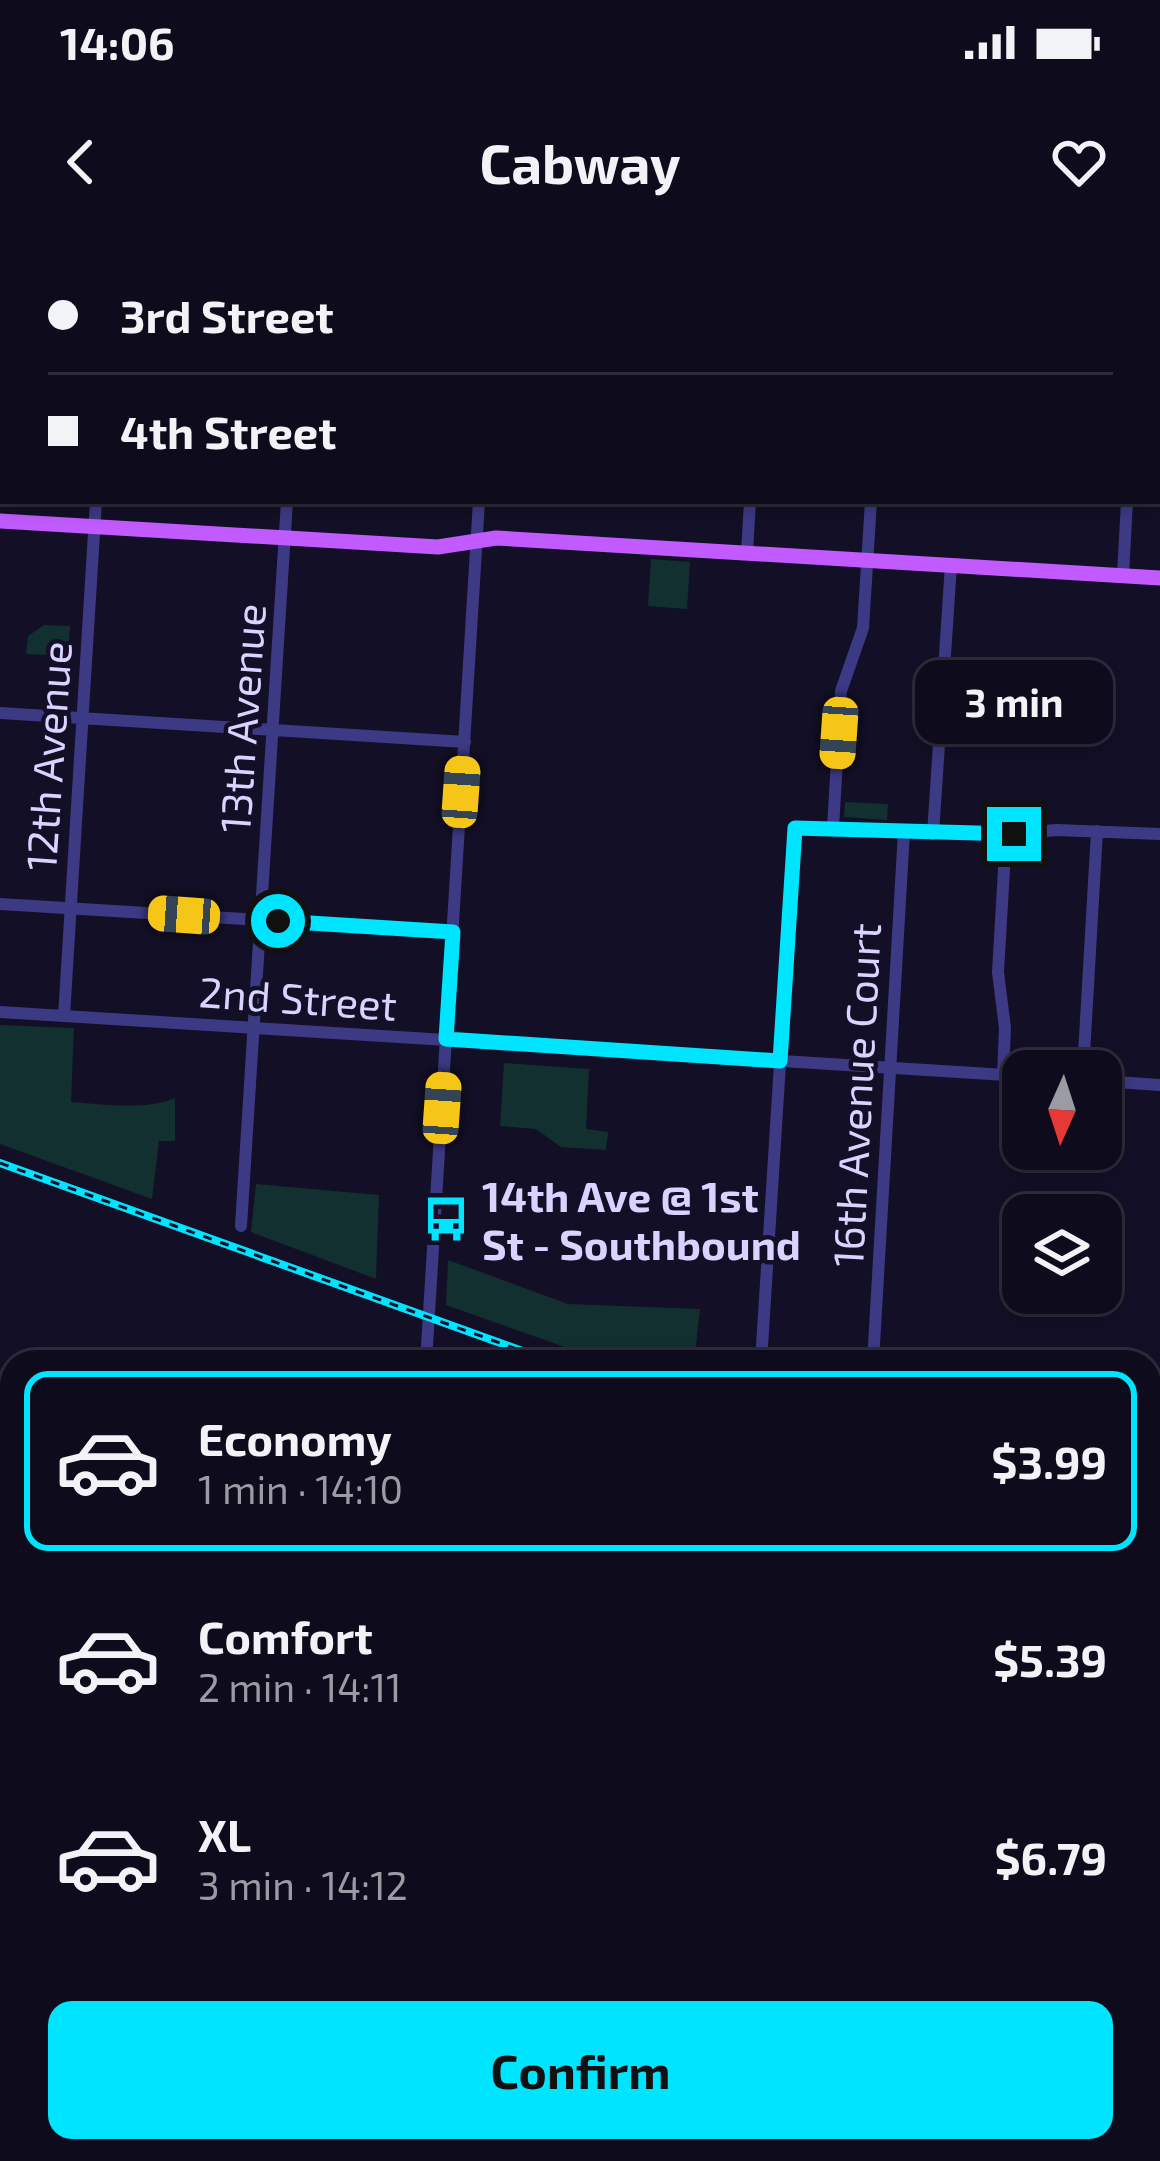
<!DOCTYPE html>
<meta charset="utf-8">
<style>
:root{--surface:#0e0b1c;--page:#171425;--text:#f1f3f6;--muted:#9b9ba3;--line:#2e2b3b;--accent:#00e5ff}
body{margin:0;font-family:"Exo 2",sans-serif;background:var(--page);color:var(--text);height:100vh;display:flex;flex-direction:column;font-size:45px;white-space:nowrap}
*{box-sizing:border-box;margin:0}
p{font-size:39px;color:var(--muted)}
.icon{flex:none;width:66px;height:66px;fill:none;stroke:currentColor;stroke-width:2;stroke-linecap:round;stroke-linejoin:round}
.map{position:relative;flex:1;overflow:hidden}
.side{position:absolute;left:0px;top:1110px;width:1161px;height:813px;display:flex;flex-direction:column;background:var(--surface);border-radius:36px 36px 0 0;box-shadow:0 6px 18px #0003,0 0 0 3px var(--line)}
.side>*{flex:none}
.hud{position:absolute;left:0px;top:0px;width:1161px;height:264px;box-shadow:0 6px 18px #0003,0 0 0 3px var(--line);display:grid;align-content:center;height:264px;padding:0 48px;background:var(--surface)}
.needle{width:78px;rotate:183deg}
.fabs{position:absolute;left:1002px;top:810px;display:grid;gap:24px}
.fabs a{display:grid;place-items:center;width:120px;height:120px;border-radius:24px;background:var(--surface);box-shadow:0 6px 18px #0003,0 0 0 3px var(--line);font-size:60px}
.end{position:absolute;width:54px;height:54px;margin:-27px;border:15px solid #00e5ff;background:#111;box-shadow:0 0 0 6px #111}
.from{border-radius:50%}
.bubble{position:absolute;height:84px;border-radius:24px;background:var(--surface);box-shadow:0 6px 18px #0003,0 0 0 3px var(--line);font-size:39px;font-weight:700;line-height:84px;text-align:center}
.car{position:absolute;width:36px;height:72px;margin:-36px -18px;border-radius:15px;box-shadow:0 0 9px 3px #0007;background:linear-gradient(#f5c518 24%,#345 0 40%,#f5c518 0 76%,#345 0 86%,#f5c518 0)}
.hud b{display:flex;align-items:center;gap:42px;height:114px;font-size:45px}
.hud b+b{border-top:3px solid var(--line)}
.hud i{width:30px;height:30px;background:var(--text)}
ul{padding:21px 0 0;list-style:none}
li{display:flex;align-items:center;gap:36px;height:180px;margin:0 24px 18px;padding:0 24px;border:6px solid transparent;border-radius:24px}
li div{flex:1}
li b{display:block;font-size:45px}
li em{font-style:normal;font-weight:700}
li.current{border-color:var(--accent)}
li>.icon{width:108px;height:108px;stroke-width:1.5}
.cta{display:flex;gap:24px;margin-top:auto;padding:24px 48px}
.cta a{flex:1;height:138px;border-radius:24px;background:var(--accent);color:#111;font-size:48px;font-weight:700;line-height:138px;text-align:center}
.status{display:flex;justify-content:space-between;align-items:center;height:84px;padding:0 60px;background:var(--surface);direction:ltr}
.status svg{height:33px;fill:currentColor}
header{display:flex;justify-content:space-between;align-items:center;height:156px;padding:0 48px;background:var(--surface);font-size:54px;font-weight:700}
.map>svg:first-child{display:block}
.green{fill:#12302f}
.park{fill:url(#park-tufts)}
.water{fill:#0c2248}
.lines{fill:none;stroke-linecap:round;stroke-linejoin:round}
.minor{stroke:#3d3a85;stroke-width:12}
.major{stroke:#c25bff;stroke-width:15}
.rail-casing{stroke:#00e5ff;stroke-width:8}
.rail{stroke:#130f26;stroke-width:3;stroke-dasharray:9;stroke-linecap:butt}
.route{stroke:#00e5ff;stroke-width:15}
.labels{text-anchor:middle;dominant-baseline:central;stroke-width:9;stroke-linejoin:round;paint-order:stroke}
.street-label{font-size:42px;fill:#d9d4ff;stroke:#130f26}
.poi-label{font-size:42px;font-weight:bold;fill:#d9d4ff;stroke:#130f26;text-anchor:start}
</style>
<div class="status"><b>14:06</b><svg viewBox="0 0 49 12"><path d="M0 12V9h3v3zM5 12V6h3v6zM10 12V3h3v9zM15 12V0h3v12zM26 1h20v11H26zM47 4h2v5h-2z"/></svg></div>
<header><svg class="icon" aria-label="back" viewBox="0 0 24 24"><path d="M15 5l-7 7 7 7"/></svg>Cabway<svg class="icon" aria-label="heart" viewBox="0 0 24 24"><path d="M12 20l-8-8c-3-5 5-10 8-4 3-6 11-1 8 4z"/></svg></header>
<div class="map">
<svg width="1160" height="1921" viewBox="0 0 1160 1921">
<defs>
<pattern id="park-tufts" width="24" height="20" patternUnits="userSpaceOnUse" patternTransform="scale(3)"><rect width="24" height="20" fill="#12302f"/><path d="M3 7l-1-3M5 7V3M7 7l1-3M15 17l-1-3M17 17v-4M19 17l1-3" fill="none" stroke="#344d4e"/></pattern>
</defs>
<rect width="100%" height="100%" fill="#130f26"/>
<path class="green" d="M651,319L690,322L687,369L648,366Z
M44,385L70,386L68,416L26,414L28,396Z
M845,562L888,564L887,580L844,577Z
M0,785L74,788L71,862C103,864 145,871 175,858V901H159L152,959L0,904Z
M504,823L589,829L586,889L608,892L606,910L561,907L536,889L500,886Z
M256,944L379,955L376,1039L251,992Z
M448,1020L568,1064L700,1069L694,1122H607L446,1065Z
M1149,1365L1160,1366V1576L1149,1575Z"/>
<path class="park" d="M0,1194L12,1195V1911H822L819,1921H0Z"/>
<path class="water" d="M863,1911H1055L1058,1921H860Z"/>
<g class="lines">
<path class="minor" d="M112,3V0
M304,3V0
M495,3V0
M768,3V0
M887,3V0
M1142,3L1143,0
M1158,88H1160
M0,89H3
M1158,189H1160
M747,313L750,261
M1123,335L1127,261
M0,473L465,502
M833,588L841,451L863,388L871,261
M933,594L951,325
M0,664L453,692
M0,772L1023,836
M64,776L96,261
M1083,831L1097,591
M1003,835L1005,788L998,732L1006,595
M1101,841L1160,845
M241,986L287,261
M426,1122L479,261
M761,1122L795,588L999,595L1057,590L1160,594
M873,1122L904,592
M1149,1156L1160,1158
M0,1181L12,1182
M1149,1361H1160
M0,1588L12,1589
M0,1600L12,1601
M159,1911L164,1921
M498,1911L501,1915L553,1921
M671,1921L678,1911"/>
<path class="major" d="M0,281L438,307L496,298L1160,338"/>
<g class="rail-casing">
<path id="rail" d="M0,923L553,1122
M1149,1336L1160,1340"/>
</g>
<use href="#rail" class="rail"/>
</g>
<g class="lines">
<path class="route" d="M278,681L453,692L446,799L780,821L795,588L1014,594"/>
</g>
<defs>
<g id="bus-bare" transform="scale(3.6)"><path d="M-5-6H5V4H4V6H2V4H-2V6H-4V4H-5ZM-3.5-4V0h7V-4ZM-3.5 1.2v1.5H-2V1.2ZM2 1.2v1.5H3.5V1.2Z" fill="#00e5ff" stroke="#130f26" stroke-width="2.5" paint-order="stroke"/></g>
</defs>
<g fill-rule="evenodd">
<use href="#bus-bare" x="446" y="979"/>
</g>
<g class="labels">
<g class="street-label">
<text transform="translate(241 478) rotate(-86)">13th Avenue</text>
<text transform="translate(47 516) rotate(-86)">12th Avenue</text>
<text transform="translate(298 757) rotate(4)">2nd Street</text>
<text transform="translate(855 855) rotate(-87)">16th Avenue Court</text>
</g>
<g class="poi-label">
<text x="482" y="955">14th Ave @ 1st<tspan x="482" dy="48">St - Southbound</tspan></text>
</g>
</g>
</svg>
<div class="fabs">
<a><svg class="needle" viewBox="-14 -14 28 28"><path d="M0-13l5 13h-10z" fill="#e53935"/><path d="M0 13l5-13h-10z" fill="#9b9ba3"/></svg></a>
<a><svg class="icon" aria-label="layers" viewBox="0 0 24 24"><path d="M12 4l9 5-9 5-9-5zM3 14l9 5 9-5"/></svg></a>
</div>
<i class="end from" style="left:278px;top:681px"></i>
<i class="end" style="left:1014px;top:594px"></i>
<div class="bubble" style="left:915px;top:420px;width:198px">3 min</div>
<i class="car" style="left:839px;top:493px;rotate:184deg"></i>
<i class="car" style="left:461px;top:552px;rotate:4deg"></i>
<i class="car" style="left:184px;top:675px;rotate:274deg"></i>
<i class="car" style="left:442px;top:868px;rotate:4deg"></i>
<div class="hud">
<b><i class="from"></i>3rd Street</b>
<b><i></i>4th Street</b>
</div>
<section class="side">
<ul>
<li class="current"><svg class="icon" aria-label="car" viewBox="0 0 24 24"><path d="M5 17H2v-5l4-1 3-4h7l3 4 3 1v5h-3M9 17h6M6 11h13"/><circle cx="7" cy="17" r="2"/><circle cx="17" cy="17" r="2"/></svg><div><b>Economy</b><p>1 min · 14:10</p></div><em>$3.99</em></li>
<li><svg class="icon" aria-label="car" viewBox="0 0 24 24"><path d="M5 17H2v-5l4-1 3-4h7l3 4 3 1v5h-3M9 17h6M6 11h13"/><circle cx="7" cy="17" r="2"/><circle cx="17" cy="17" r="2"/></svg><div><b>Comfort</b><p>2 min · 14:11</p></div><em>$5.39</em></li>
<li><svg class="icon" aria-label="car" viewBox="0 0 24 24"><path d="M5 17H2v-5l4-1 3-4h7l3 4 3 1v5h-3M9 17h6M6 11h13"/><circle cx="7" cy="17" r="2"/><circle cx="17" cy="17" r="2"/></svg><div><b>XL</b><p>3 min · 14:12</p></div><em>$6.79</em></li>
</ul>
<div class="cta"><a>Confirm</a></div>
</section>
</div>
